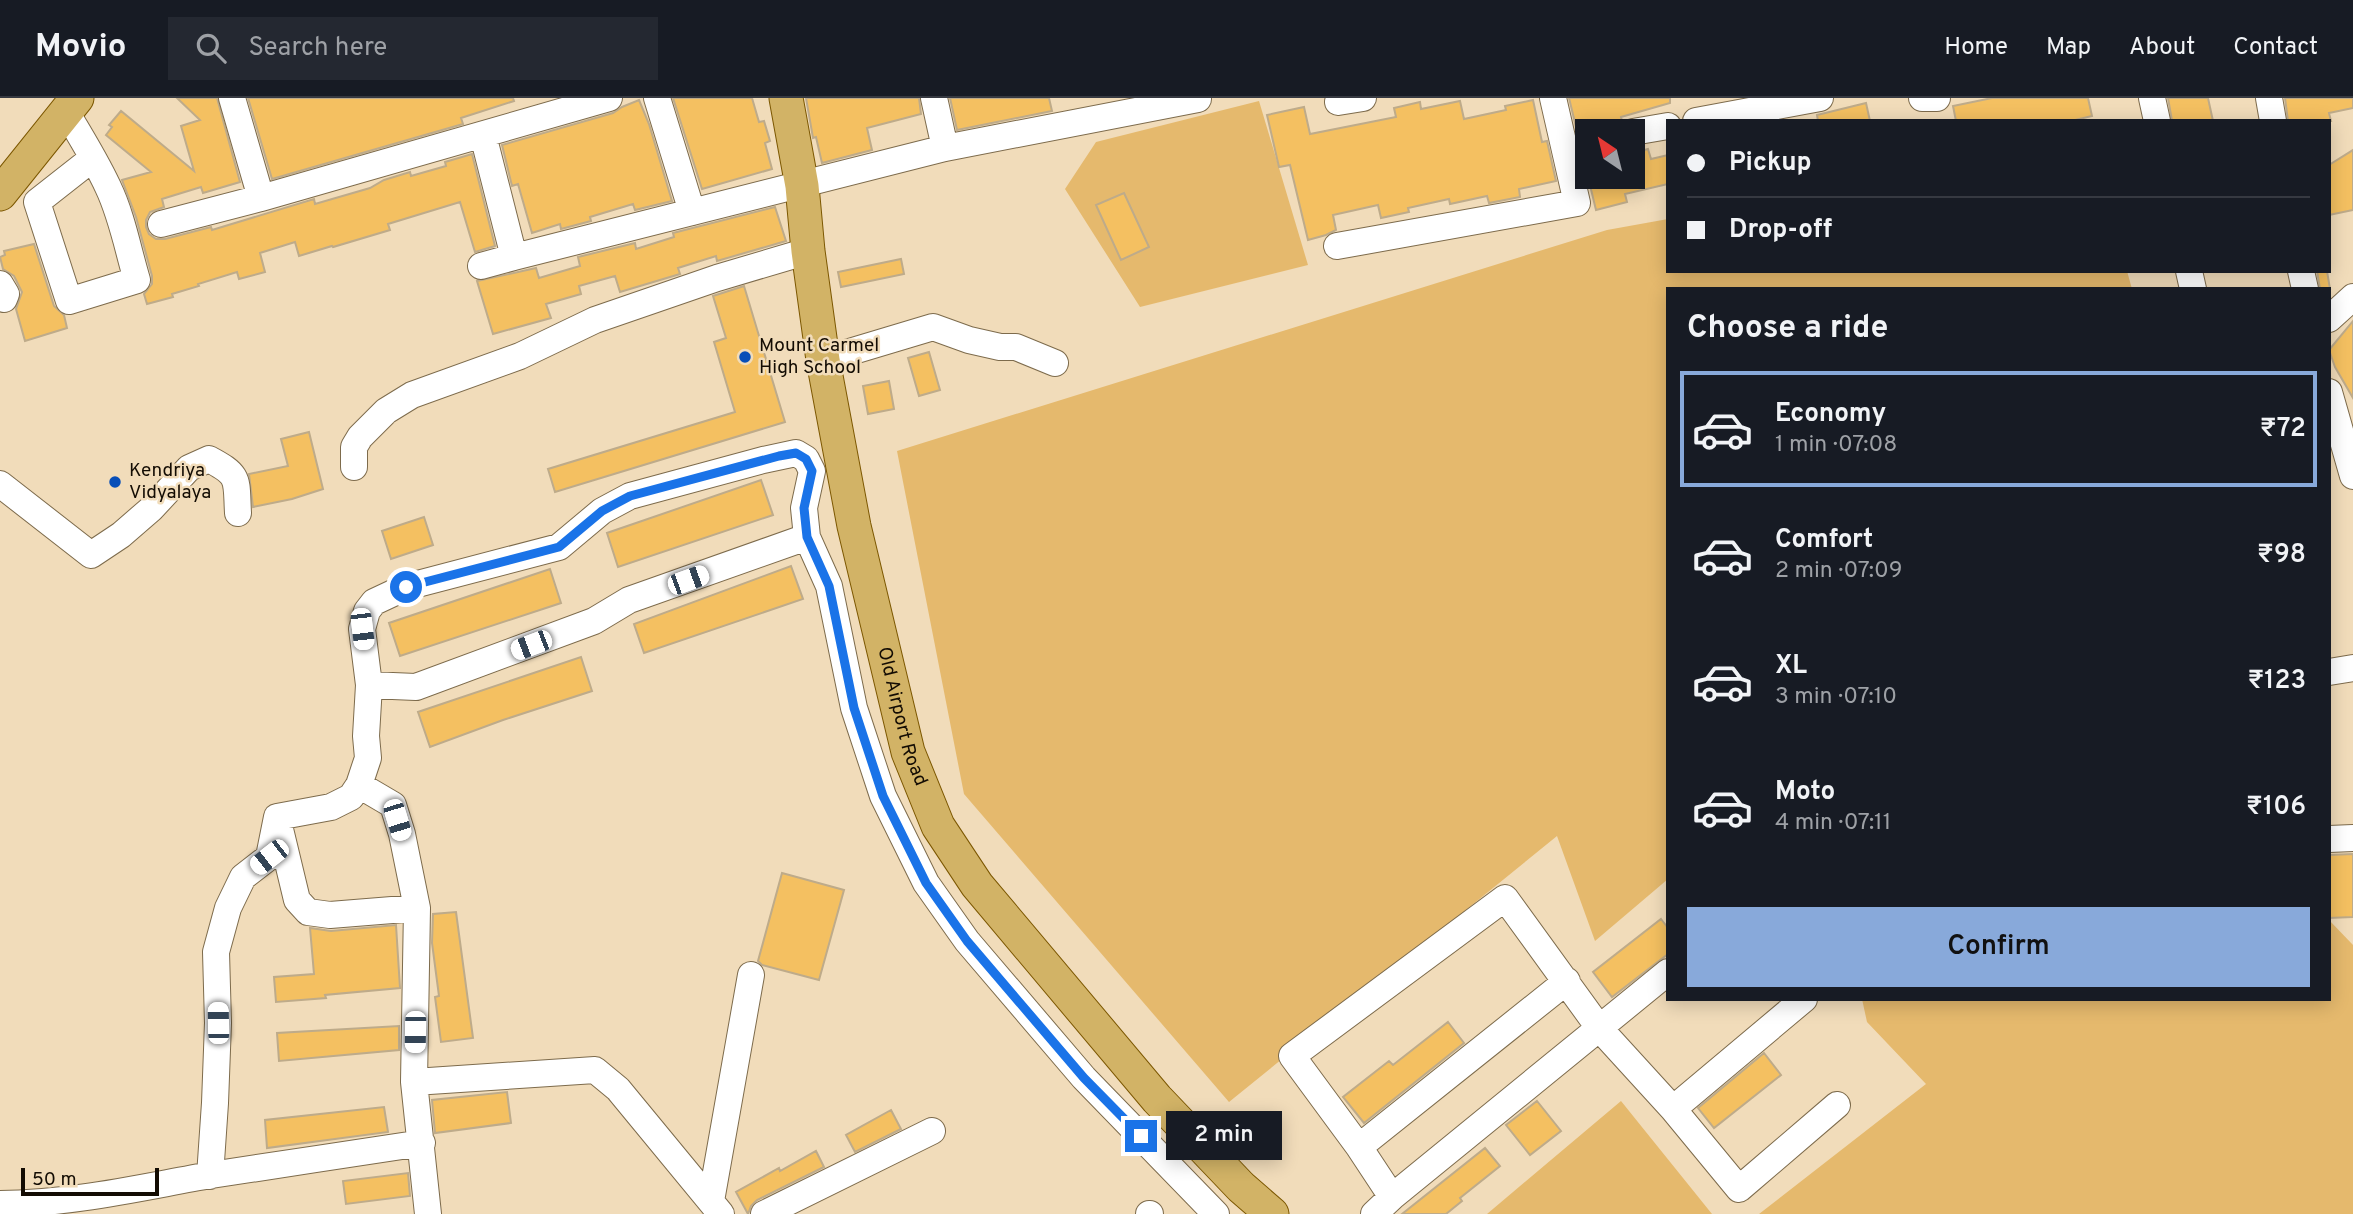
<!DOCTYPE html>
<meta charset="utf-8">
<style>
:root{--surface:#171b24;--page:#242831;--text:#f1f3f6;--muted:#9ea1a6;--line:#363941;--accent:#88a9da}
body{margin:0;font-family:Overpass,sans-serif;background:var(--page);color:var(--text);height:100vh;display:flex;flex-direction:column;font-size:26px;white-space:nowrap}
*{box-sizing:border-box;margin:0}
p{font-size:23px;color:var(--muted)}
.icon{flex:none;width:38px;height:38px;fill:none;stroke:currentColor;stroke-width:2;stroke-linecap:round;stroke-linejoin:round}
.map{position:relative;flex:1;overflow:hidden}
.side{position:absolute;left:1666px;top:189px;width:665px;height:714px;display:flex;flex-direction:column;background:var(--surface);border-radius:0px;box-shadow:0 4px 18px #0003}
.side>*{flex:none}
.guide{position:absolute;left:1666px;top:21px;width:665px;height:154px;border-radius:0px;box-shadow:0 4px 18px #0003;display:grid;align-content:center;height:154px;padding:0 21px;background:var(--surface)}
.needle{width:46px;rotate:325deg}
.tools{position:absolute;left:1575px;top:21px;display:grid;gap:14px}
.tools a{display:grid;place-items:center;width:70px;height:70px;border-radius:0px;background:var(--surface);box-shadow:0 4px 18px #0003;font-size:35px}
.scale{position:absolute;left:21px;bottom:18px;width:138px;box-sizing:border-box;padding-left:7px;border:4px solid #130c03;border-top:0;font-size:19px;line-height:24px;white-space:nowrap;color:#130c03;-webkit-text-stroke:5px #f1dcba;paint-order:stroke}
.end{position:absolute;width:32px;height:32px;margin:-16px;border:9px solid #1a73e8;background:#fff;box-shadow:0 0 0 4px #fff}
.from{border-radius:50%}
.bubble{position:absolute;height:49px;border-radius:0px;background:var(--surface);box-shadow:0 4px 18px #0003;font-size:23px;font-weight:600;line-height:49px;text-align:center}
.car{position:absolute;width:21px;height:42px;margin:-21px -10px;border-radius:9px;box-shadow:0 0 5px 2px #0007;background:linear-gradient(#fff 24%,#345 0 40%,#fff 0 76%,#345 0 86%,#fff 0)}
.guide b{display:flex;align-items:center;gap:24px;height:66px;font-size:26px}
.guide b+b{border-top:2px solid var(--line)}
.guide i{width:18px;height:18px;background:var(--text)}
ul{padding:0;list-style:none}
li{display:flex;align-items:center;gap:21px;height:116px;margin:0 14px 10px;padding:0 7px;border:4px solid transparent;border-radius:0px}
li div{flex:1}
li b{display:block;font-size:26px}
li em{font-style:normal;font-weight:600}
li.selected{border-color:var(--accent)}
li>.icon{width:63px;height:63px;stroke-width:1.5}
h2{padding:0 21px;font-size:32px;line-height:84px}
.primary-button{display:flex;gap:14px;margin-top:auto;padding:14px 21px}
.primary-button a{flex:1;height:80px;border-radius:0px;background:var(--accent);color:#111;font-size:28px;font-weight:600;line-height:80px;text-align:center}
header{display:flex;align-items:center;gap:42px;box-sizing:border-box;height:98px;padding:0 35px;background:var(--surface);border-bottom:2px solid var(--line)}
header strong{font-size:33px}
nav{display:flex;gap:38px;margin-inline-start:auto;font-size:24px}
.search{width:490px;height:63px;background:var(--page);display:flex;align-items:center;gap:18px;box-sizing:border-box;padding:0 24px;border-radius:0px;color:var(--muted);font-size:26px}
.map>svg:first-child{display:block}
.green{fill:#e5b96d}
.building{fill:#f4c061;stroke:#beab8a;stroke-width:2}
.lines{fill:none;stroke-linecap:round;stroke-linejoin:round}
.minor-casing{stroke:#7d6b4c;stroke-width:28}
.major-casing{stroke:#7c5701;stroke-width:35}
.minor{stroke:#fff;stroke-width:26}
.major{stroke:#d2b366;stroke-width:33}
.route{stroke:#1a73e8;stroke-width:9}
.poi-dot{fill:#074eb8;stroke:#f1dcba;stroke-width:2.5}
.labels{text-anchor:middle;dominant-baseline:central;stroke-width:5;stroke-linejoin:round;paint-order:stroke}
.poi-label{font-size:19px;fill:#130c03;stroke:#f1dcba;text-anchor:start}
.street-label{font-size:19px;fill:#130c03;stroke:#f1dcba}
</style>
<header>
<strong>Movio</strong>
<div class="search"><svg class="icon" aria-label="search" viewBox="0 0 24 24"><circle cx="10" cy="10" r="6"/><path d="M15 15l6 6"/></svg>Search here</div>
<nav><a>Home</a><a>Map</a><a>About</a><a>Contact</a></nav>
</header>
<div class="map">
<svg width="2353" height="1116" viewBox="0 0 2353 1116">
<rect width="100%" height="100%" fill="#f1dcba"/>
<path class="green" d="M1259,3L1308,167L1140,209L1065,91L1096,44Z
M1668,121V173H2127L2132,191H1668V781L1595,843L1557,738L1229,1004L964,696L897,353L1607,132Z
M2329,822L2353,847V1116H1759L1926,986L1867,924L1862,901H2329Z
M1621,1003L1712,1116H1487Z"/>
<path class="building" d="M177,0H217L240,84L203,95L201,89L162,101L164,109L150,114L146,122V129L149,136L156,141H165L211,129L212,132L314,101L315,106L370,90L384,82L410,74L411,78L446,68L445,64L472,56L495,148L475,154L460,104L388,126L390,132L333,149L332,148L299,158L295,144L260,155L265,174L239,181L237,174L198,186L199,188L172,196L173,199L147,206L144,196L152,186V178L136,119L122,82L151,74L106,37L112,29L109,27L121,13L194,73L181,28L200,22Z
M248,0H513L514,3L461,20L463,26L272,81Z
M673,0H752L759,24L764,23L770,43L765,45L772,71L702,91Z
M806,0H919L921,16L867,30L872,52L822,65L816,39L813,40Z
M950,0H1049L1052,13L957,32Z
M1569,0H1670V5L1621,19L1622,23L1618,31L1608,33H1577Z
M1992,0H2088L2092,18L2071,23H1956L1953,8Z
M2168,0H2208L2213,23H2172Z
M2285,0H2353V10L2329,15L2331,23H2288Z
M639,2L649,26L672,103L635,112L633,106L590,119L591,123L561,131L560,126L532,135L518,86L512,88L502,47L613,15L622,9Z
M1533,2L1542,44L1547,43L1556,83L1519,91L1520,99L1489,105L1487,98L1450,106L1449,101L1408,110L1409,114L1381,120L1378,107L1333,117L1336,132L1326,137L1308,142L1290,67L1279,69L1267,17L1304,9L1310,36L1396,19L1394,10L1420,4L1421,11L1460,3L1464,21L1506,12L1505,8Z
M1866,5L1870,23H1818L1817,17Z
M1648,51L1651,61L1668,57V86L1625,96L1627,104L1596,112L1588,79H1633V55Z
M2353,52V112L2329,117V67Z
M1124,95L1149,149L1121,162L1096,107Z
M775,109L786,143L717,163L716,158L678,170L680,176L620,194L615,178L579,188L581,196L546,206L551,220L493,236L477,183L536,170L539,180L580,168L578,159L635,145L636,151L674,139L673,135Z
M34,146L54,208L64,217L67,230L25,243L16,211L22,194L14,178L3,171L0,159L5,157L4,153Z
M901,161L904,176L841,189L838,174Z
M2317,173H2327L2330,191H2320Z
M744,188L785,324L555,394L548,371L735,314L714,244L726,240L713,198Z
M2353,223V300L2335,269L2329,252Z
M929,254L940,292L919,298L908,260Z
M889,283L894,311L868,316L863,288Z
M309,334L323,391L292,401L253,409L249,376L288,368L281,341Z
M761,382L773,417L618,469L607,435Z
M424,419L433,447L391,461L382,433Z
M791,468L803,501L644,555L634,526Z
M550,471L561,505L400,558L389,525Z
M581,559L592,593L503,622L430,649L418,614Z
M2353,756V819L2329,820V757Z
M782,775L844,792L819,882L762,867L758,863Z
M456,814L473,940L441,944L435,899L439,898L432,845L433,816Z
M1661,821L1668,830V856L1612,899L1593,874Z
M396,827L400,890L325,897L326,900L276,904L274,879L314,876L310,830L331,833Z
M1448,924L1464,945L1364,1025L1343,999L1389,963L1393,967Z
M399,928V952L279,963L277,935Z
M1764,955L1781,977L1714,1030L1698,1010Z
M507,994L511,1025L435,1035L432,1002Z
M1537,1003L1561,1033L1530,1057L1506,1027Z
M384,1009L388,1034L267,1050L265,1022Z
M891,1012L901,1031L855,1054L846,1037Z
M1485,1050L1500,1068L1460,1100L1462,1103L1446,1116H1402Z
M816,1053L824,1069L757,1102L751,1108L748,1116L736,1094L779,1070L780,1073Z
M408,1075L410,1098L346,1106L343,1083Z"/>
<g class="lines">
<g class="minor-casing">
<path id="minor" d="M232,0L261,100L609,0
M657,0L692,114
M934,0L945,50
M1922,0H1937
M2152,0L2157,23
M2269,0L2273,23
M1338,4L1363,0
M66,14C81,39 96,63 108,89C122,118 128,152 137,182L69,203L37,104L93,60
M1696,23L1820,0
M1633,34L1668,28
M483,37L514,159L945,50L1198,1
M161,126L261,100
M1337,148L1577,105L1553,0
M481,168L514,159
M2189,173L2193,191
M2301,173L2305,191
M0,186L6,196L4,201
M2329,221L2353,199
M823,262L933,229L969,242L1000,249H1016L1055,265
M2329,294L2353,378
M354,369V349L360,339L386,313L412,297L520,258L595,222L717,180L808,153
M0,386L91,457L121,437L151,411L189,370L209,361C241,378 236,381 238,415
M2329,574L2353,570
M369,587L416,589L594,523L629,502L807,439
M359,687L393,707L402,736L417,810
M279,727L297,802L308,814L330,817L417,810L414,984L595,972L618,991L721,1116
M2329,741L2353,740
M414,984L428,1116
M1673,1011L1804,901
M1359,1049L1567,883
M210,1078L215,1005L218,925L216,854L228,810L243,779L269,759L277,719L331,709L351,699L359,687L368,660L366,638L369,587L362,531L367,513L374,504L406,489L559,449L602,413L630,398L763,362L796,355L806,361L812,373L804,410L807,439L829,488L854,610L883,698L926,785L967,843L1084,980L1216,1116
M1392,1099L1359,1049L1292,958L1505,800L1600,931L1673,1011L1739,1091L1837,1007
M711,1103L751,877
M0,1106C71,1106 142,1089 211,1077C281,1066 352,1056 422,1045
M764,1116L932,1033
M1149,1116H1150
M1374,1116L1392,1099L1668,874"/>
</g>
<g class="major-casing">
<g id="major">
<path id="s1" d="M786,0L802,88L808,153L823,262L854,428L908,654L938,728L977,787L1157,1001L1241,1089L1272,1116"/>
<path d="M0,96L77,0"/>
</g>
</g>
<use href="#minor" class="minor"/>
<use href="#major" class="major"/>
</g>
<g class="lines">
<path class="route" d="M406,489L559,449L602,413L630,398L779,358L796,355L806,361L812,373L804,410L807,439L829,488L854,610L883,698L926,785L967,843L1084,980L1141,1038"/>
</g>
<g class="poi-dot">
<circle cx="745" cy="259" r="7"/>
<circle cx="115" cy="384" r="7"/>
</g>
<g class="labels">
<g class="poi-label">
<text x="759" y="248">Mount Carmel<tspan x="759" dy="22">High School</tspan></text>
<text x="129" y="373">Kendriya<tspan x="129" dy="22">Vidyalaya</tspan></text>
</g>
<g class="street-label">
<text stroke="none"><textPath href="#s1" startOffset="630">Old Airport Road</textPath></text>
</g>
</g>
</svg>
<div class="tools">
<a><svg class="needle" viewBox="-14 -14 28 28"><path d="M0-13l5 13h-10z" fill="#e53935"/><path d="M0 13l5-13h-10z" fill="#9ea1a6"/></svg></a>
</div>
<div class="scale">50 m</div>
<i class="end from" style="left:406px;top:489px"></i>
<i class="end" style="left:1141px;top:1038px"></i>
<div class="bubble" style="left:1166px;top:1013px;width:116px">2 min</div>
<i class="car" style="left:688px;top:482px;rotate:70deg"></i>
<i class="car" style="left:362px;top:531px;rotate:173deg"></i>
<i class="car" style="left:531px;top:547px;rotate:249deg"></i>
<i class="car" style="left:397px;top:722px;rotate:163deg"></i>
<i class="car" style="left:269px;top:759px;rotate:232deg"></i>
<i class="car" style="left:218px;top:925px;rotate:359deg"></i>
<i class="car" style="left:415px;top:934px;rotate:181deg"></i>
<div class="guide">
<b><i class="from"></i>Pickup</b>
<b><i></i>Drop-off</b>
</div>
<section class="side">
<h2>Choose a ride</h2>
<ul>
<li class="selected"><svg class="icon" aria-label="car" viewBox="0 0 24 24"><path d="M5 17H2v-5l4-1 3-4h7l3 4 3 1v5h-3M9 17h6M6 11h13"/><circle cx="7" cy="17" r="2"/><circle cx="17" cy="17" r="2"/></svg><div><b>Economy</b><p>1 min · 07:08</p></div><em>₹72</em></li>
<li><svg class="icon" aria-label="car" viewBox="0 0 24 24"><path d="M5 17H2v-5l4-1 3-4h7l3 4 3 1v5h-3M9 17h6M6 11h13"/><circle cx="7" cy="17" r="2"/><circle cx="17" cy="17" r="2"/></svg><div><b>Comfort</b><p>2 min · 07:09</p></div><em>₹98</em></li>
<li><svg class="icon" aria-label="car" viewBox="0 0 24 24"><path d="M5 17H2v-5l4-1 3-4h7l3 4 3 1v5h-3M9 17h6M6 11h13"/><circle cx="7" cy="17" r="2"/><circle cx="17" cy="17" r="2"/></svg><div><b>XL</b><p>3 min · 07:10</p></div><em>₹123</em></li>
<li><svg class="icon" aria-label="car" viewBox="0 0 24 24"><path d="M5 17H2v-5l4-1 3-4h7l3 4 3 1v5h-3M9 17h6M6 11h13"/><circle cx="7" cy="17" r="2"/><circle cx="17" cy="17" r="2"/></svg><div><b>Moto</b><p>4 min · 07:11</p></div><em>₹106</em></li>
</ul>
<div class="primary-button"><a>Confirm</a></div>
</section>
</div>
